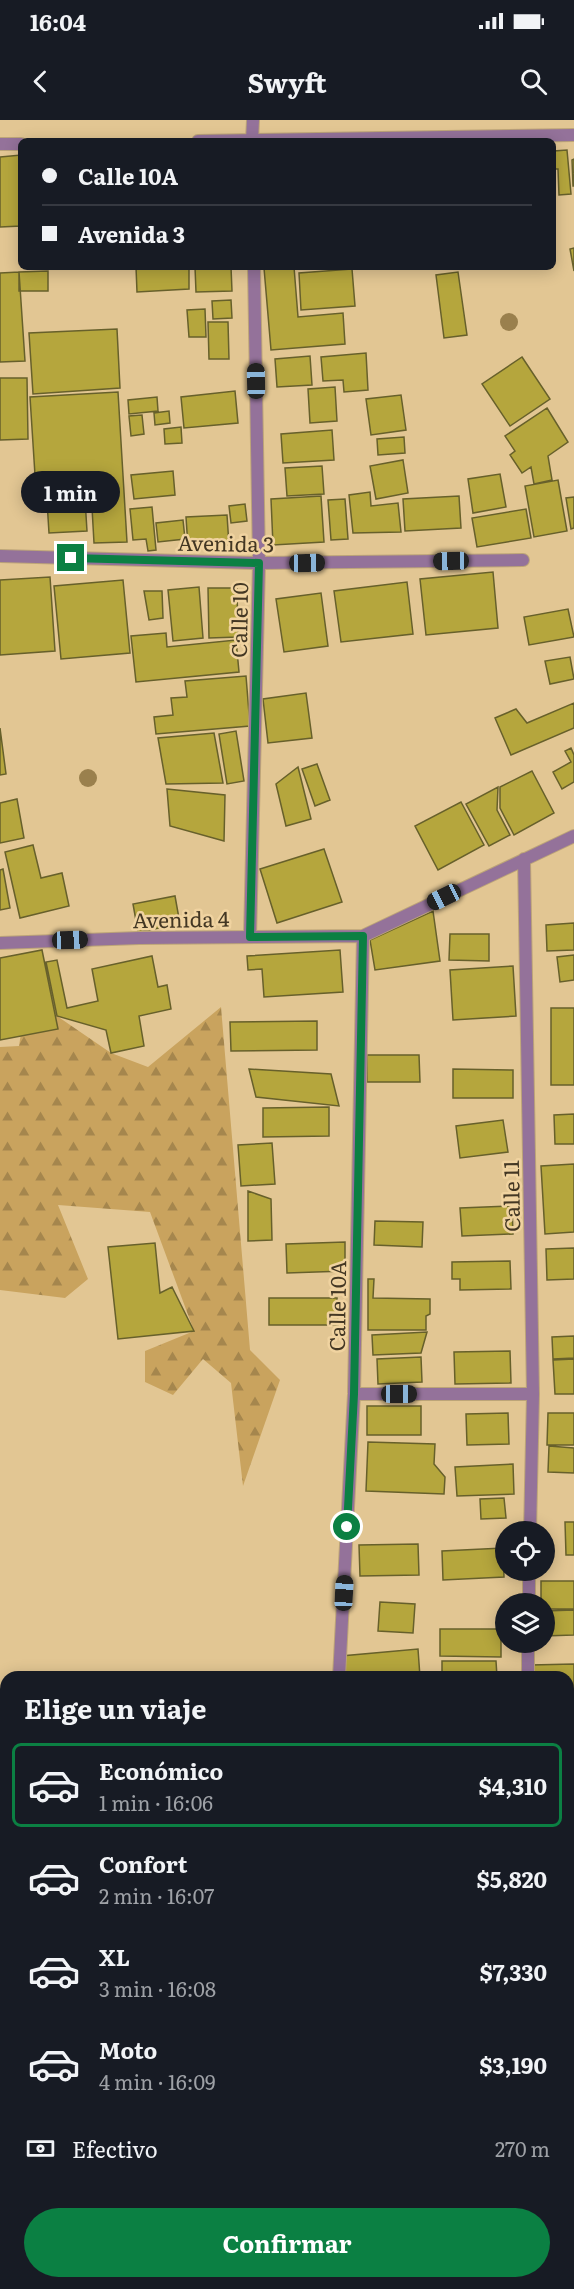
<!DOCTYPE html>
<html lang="es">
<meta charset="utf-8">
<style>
:root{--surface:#171b24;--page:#242831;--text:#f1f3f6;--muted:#9ea1a6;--line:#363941;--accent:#0b8043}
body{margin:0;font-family:Literata,serif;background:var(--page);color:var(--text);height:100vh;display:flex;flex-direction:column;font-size:22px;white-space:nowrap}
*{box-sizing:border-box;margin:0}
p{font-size:20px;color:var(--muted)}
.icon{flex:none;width:33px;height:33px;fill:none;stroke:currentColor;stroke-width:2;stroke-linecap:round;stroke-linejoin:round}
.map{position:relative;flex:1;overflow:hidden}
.side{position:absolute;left:0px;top:1551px;width:574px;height:618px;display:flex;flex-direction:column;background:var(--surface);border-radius:18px 18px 0 0;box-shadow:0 3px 15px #0003}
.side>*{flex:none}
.guide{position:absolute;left:18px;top:18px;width:538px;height:132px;border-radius:9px;box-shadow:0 3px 15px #0003;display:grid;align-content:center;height:132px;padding:0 24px;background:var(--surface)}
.buttons{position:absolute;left:495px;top:1401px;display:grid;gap:12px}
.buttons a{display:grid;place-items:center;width:60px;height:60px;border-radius:50%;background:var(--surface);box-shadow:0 3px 15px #0003;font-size:30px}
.end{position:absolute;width:27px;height:27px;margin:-14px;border:8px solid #0b8043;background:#fff;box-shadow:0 0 0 3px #fff}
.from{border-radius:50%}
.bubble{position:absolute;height:42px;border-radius:21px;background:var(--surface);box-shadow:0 3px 15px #0003;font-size:20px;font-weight:700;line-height:42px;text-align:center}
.car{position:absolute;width:18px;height:36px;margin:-18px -9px;border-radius:8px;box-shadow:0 0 4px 2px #0007;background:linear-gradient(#222 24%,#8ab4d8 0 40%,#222 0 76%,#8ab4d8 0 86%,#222 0)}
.guide b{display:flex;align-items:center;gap:21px;height:57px;font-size:22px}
.guide b+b{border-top:2px solid var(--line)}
.guide i{width:15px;height:15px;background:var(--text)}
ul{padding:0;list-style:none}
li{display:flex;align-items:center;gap:18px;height:84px;margin:0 12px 9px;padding:0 12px;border:3px solid transparent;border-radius:9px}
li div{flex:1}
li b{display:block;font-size:22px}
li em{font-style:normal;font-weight:700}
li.current{border-color:var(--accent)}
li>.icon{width:54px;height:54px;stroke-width:1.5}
h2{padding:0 24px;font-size:27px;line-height:72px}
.pay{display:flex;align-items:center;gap:15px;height:66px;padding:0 24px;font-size:22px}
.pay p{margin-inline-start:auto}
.cta{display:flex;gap:12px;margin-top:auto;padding:12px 24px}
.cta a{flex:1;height:69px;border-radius:36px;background:var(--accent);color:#fff;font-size:24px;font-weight:700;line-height:69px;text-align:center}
.status{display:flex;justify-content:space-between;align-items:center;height:42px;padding:0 30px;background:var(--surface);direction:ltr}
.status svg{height:16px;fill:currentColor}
header{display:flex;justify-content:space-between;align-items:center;height:78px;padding:0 24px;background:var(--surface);font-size:27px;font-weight:700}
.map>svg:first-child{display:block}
.green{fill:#c9a35e}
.forest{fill:url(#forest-firs)}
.building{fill:#b5a63d;stroke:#67602b;stroke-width:1.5}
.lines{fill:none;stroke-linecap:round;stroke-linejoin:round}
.minor-casing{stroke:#bca478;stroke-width:14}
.minor{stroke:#94729a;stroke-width:12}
.tree{fill:#9a804d}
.route{stroke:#0b8043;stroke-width:8}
.labels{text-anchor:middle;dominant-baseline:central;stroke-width:5;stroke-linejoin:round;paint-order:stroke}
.street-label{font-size:21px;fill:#433723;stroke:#f0d3a0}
</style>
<div class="status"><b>16:04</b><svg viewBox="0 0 49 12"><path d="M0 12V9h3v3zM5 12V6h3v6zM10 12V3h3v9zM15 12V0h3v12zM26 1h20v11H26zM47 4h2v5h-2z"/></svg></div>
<header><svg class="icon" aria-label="back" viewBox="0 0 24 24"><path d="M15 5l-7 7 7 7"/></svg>Swyft<svg class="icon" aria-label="search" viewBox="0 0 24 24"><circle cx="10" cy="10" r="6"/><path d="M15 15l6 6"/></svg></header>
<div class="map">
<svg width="574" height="2169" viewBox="0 0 574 2169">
<defs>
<pattern id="forest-firs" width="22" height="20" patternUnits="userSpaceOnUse" patternTransform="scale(1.5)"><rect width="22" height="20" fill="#c9a35e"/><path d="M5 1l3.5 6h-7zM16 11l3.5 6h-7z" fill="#a5864d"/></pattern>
</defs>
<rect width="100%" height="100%" fill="#e2c693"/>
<path class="green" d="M569,1740H574V2116L569,2117Z"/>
<path class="forest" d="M221,887L250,1230L280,1260L243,1366L231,1263L203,1239L173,1275L145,1262V1231L194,1211L150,1092L58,1085L88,1159L65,1178L0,1170V927L19,926L24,894L57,896L111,933L148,947Z"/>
<path class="building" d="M567,30L571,74L559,75L558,49H554V31Z
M21,35V106L0,107V37Z
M574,39V66H573L572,40Z
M574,128V151L570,129Z
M136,147H189V169L137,172Z
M195,147H231L232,171L196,172Z
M294,147L298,197L343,193L345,224L271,230L264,148Z
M352,149L355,186L301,190L299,153Z
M48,151V171H19V152Z
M19,152L25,241L0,242V153Z
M458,152L467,215L444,218L436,155Z
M231,180L232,198L213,199L212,181Z
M205,189L206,217H189L187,190Z
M208,202H228L229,239H209Z
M117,209L120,268L33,274L29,213Z
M366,233L368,270L344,272L343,260L323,261L321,237Z
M310,236L312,265L277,267L275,239Z
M522,237L550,279L510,306L482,264Z
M0,258H27L28,319L0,320Z
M335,267L337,301L310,303L308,269Z
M235,271L238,303L184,308L181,277Z
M118,272L127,422L94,423L90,352L35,355L30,277Z
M401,275L406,310L371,315L366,279Z
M157,277L158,291L129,294L128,280Z
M547,288L568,322L548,336L552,360L534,364L531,347L522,353L510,335L515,331L505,316Z
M169,291L170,303L155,305L154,293Z
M142,295L144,314L131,316L129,296Z
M181,307L182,323L165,324L164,309Z
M332,310L334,340L283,343L281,314Z
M404,317L405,333L378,335L377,319Z
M403,340L408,373L376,379L370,346Z
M322,346L324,374L287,376L285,348Z
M173,351L175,375L134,379L131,355Z
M500,354L506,387L473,393L468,359Z
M558,360L567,411L534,417L525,366Z
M84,363L87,411L49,413L46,365Z
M370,372L371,386L398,383L401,412L353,413L349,375Z
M321,376L324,422L273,425L271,379Z
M459,376L461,408L405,411L403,379Z
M574,377V408L571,409L566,378Z
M345,379L348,419L331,420L328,380Z
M245,384L247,401L231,403L229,386Z
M152,387L156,430L148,431L146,419L133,420L130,389Z
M526,389L531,418L477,427L472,398Z
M227,395L229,425L188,427L186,397Z
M183,400L185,419L158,422L156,403Z
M493,452L498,508L426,515L420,459Z
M50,457L55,531L0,535V460Z
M123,460L130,533L61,539L54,466Z
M407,462L413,514L341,522L334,471Z
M199,467L203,518L173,521L168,470Z
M208,468H237L238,517L209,518Z
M144,471H162L163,498L149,500Z
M321,473L328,526L284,532L276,479Z
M568,489L574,517L529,525L524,497Z
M166,513L167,527L236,520L239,552L136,562L131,516Z
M570,537L574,559L550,564L545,541Z
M246,556L250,606L156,614L154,597L173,595L171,578L187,577L185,561Z
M306,573L312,618L268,623L263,579Z
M574,583V608L511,635L495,598L516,589L527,603Z
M0,608L6,654L0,655Z
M236,611L244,661L227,664L219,614Z
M214,613L223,663L166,664L158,618Z
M571,628L574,635V662L562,669L553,652L571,642L565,631Z
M317,644L330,680L315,686L302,649Z
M298,647L311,699L286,706L276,664Z
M532,651L554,693L514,715L500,688V667Z
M498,667L497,690L510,715L489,726L466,684Z
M167,669L225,675L224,721L170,706Z
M17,679L24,718L0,723V683Z
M461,682L484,725L438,750L415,706Z
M33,725L41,758L62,753L69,786L20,798L5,732Z
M324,729L342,782L277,803L260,749Z
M3,749L10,788L0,790V750Z
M175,776L180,804L138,812L133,784Z
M433,791L440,841L375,850L370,820Z
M574,803V830L547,831L546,805Z
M450,814H489V841L449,840Z
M42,830L58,909L0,920V838Z
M340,830L343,872L264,877L262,849L248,850L247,836Z
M574,835V860L560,862L557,837Z
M152,836L158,867L167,865L171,889L139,896L144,926L111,933L106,910L57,896L46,842L57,840L67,888L98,881L92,849Z
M513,846L516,896L453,900L450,850Z
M551,888H574V965H551Z
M317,901V930L231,931L230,902Z
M367,935H419L420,962H367Z
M249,949L331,954L339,986L256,977Z
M453,949L513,950V978H453Z
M329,987V1016L263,1017V988Z
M574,994V1024H555L554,995Z
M503,1000L508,1032L460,1038L456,1006Z
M272,1023L275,1064L241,1066L238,1025Z
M574,1044V1112L545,1114L541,1046Z
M248,1071L271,1079L272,1120L248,1121Z
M512,1086L513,1114L462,1116L460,1088Z
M375,1101L423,1102L422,1127L374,1125Z
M345,1122V1151L287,1153L286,1124Z
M155,1123L160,1173L172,1167L194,1211L118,1219L108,1127Z
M574,1128V1159L547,1160L546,1129Z
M510,1141L511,1169L460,1170V1159H452V1142Z
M368,1159H374L373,1178L430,1179V1194L426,1196V1210H368Z
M269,1178H337L338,1205H269Z
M427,1212L421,1233L373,1235L372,1215Z
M574,1216V1238L553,1239L552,1217Z
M510,1231L511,1263L455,1264L454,1232Z
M421,1237L422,1262L378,1264L377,1239Z
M574,1239V1274H555L553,1240Z
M367,1286H421V1315H367Z
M508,1293L509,1324L467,1325L466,1294Z
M548,1293H574V1325H547Z
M368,1322L435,1324L434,1344L445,1357L444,1374L366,1371Z
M549,1326L574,1328V1353L548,1352Z
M513,1344L514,1374L457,1376L455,1347Z
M504,1378L506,1398L481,1399L480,1379Z
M565,1402H574V1435H566Z
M418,1424L419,1455L360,1456L359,1425Z
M503,1428L504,1457L443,1460L442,1431Z
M541,1461H574V1489H544V1484H541Z
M380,1482L415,1484L413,1513L378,1511Z
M574,1490V1515L544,1516V1491Z
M440,1509H501V1537L440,1536Z
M418,1529L420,1557H343L341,1536Z
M442,1541H496L497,1557H442Z
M574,1544V1573H568V1557H531V1545Z
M568,1579H574V1627H568Z
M568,1640H574V1682L568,1681Z
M568,1705L574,1706V1728H568Z"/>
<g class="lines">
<g class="minor-casing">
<path id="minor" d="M198,21L574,15
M252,21L253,0
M0,24H21
M0,436L259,443L523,440
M524,739L533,1274L530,1412
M250,817L259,443L254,147
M0,823L139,818L363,816L574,716
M354,1274H533
M529,1484V1450
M339,1557L354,1274L363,816
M528,1557V1522"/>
</g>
<use href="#minor" class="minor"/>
</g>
<g class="tree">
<circle cx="509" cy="202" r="9"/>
<circle cx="88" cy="658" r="9"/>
</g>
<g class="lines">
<path class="route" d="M71,438L259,443L250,817L363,816L354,1274L347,1407"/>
</g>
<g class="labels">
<g class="street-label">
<text transform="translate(226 422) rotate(1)">Avenida 3</text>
<text transform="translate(238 500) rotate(-89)">Calle 10</text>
<text transform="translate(181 798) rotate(-1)">Avenida 4</text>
<text transform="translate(510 1076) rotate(-91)">Calle 11</text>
<text transform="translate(336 1186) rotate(-89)">Calle 10A</text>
</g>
</g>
</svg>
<div class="buttons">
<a><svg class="icon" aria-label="locate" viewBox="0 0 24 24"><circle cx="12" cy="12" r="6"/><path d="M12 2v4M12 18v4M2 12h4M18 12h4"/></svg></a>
<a><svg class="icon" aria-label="layers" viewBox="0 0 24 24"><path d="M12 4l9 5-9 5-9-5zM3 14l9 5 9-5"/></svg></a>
</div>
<i class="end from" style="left:347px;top:1407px"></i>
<i class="end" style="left:71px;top:438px"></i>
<div class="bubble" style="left:21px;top:351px;width:99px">1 min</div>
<i class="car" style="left:256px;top:261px;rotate:359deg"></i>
<i class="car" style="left:451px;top:441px;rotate:269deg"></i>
<i class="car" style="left:307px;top:443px;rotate:89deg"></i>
<i class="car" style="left:444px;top:777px;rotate:244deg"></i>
<i class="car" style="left:70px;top:820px;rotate:88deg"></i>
<i class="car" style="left:399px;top:1274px;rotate:90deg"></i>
<i class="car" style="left:344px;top:1473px;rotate:3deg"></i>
<div class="guide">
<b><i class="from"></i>Calle 10A</b>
<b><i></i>Avenida 3</b>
</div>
<section class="side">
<h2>Elige un viaje</h2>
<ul>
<li class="current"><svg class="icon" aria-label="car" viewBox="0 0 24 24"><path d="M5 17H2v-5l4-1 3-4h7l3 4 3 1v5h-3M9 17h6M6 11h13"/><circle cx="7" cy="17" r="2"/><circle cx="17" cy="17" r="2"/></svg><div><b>Económico</b><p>1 min · 16:06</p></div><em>$4,310</em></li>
<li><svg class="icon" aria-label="car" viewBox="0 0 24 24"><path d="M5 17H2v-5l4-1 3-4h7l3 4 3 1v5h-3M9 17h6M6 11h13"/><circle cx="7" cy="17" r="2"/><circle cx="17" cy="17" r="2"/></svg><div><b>Confort</b><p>2 min · 16:07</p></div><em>$5,820</em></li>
<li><svg class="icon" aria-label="car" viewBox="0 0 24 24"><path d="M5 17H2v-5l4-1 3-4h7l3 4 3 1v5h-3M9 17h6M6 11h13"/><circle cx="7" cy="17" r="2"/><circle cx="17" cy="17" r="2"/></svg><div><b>XL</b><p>3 min · 16:08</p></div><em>$7,330</em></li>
<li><svg class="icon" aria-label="car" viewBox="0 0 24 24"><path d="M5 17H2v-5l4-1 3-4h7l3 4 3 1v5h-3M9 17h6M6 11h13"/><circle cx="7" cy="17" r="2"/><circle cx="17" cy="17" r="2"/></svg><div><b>Moto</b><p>4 min · 16:09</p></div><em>$3,190</em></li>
</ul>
<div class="pay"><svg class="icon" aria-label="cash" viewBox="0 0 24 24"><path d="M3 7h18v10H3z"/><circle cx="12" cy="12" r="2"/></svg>Efectivo<p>270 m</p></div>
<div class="cta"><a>Confirmar</a></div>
</section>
</div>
